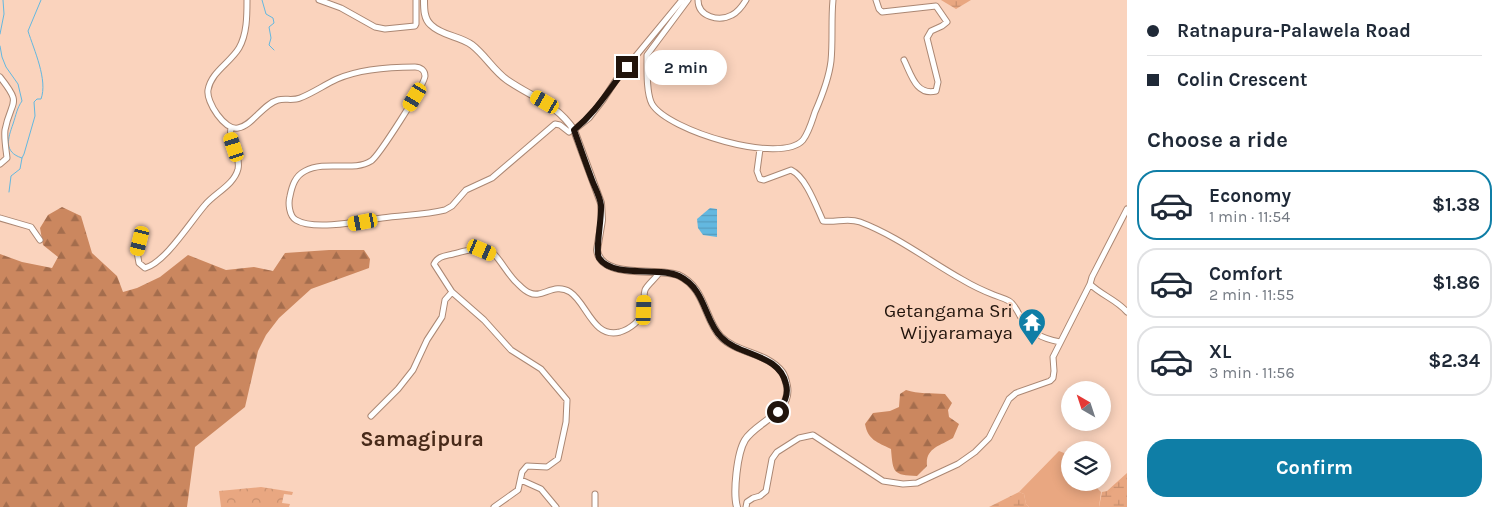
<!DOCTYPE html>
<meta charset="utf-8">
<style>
:root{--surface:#fff;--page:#f6f6f7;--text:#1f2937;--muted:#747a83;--line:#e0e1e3;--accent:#0f7ea6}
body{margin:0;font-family:Karla,sans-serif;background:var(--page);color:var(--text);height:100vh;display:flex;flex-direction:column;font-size:19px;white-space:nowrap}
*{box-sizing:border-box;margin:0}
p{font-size:16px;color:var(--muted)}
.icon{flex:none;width:28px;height:28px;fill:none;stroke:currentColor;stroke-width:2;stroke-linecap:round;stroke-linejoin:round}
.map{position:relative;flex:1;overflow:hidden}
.sheet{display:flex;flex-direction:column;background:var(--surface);width:375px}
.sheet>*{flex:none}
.top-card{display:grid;align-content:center;height:110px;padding:0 20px;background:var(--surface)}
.needle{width:32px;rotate:321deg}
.buttons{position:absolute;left:1061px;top:381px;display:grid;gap:10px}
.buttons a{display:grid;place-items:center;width:50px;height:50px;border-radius:50%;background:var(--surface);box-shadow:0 2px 12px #0003;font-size:25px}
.end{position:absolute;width:22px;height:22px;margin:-11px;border:6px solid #21140c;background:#fff;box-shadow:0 0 0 2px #fff}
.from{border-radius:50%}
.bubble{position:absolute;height:35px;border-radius:18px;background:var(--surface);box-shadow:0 2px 12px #0003;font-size:16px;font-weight:700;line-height:35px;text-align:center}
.car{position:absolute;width:15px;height:30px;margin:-15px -8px;border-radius:6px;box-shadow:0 0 4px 1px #0007;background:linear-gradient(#f5c518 24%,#345 0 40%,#f5c518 0 76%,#345 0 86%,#f5c518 0)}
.top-card b{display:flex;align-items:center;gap:18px;height:48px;font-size:19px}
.top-card b+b{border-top:1px solid var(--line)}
.top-card i{width:12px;height:12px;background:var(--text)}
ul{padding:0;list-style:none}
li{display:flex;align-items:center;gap:15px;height:70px;margin:0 10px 8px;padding:0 10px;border:2px solid var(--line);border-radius:20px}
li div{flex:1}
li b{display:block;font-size:19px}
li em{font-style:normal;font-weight:700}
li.on{border-color:var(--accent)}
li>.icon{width:45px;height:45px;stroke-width:1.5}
h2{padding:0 20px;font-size:22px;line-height:60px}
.action{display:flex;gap:10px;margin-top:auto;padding:10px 20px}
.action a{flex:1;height:58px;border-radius:20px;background:var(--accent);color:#fff;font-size:20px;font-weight:700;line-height:58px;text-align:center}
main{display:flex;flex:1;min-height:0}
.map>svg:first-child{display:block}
.green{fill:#e9a781}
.forest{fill:url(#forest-firs)}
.wetland{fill:url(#wetland-marsh)}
.park{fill:url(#park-crowns)}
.water{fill:url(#water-rules)}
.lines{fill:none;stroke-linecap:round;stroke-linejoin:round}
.stream{stroke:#63b8e0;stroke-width:1}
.minor-casing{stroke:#ab8773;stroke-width:7}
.major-casing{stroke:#ab8773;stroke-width:8}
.minor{stroke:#fff;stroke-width:5}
.major{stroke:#fff;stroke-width:6}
.route{stroke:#21140c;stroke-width:6}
.labels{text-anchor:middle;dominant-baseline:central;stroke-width:4;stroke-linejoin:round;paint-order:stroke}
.poi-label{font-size:19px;fill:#21140c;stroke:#fad3bd;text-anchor:end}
.quarter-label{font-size:21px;font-weight:bold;fill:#482a19;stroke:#fad3bd}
</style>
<main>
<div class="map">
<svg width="1127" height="507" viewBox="0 0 1127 507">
<defs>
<pattern id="forest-firs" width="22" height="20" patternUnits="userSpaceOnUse" patternTransform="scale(1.25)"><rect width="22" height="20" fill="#cb875f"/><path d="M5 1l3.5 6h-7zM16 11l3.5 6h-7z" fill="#a46d4d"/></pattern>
<pattern id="wetland-marsh" width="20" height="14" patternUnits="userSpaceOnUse" patternTransform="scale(1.25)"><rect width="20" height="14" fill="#e9a781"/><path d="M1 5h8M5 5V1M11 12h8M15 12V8" fill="none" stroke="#c88f6e"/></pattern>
<pattern id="park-crowns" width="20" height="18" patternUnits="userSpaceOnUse" patternTransform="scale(1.25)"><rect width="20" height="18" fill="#e9a781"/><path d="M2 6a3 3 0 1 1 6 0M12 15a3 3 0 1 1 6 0" fill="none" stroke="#c88f6e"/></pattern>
<pattern id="water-rules" width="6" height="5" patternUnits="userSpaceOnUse" patternTransform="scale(1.25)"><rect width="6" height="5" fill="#63b8e0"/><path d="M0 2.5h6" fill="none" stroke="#569dbf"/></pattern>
</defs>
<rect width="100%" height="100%" fill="#fad3bd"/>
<path class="green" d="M1059,451L1064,453L1070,460V482L1092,483L1101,492L1099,507H1029L1026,504L1024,494L1019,492Z"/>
<path class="forest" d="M62,207L81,216L92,253L117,276L123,292L137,288L160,277L188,255L226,270L254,267L273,271L285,253L329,250H364L370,259L369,268L311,289L279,318L266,335L258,351L245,407L195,447L187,507H0V254L22,262L52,268L58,257L43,245L40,228L48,215Z
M906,390C918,394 931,393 945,394L952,403L948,410L949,417L959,424L953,438C940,446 925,448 927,466L917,476C893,475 893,473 891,449C877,442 868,440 865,424L873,413L890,411L899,407L900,394Z"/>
<path class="wetland" d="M941,0H971L956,9Z
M1127,473V507H1099L1102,492L1107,491Z
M1019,492L1024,494L1026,504L1029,507H989Z"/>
<path class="park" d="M261,487L293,492L292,495L284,494L282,503L290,504L289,507H221L219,491Z"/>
<path class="water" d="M710,208L717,209V237L703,235L698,228L697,219Z"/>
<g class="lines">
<path class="stream" d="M262,0L266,14L273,18L274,23L269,27L271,38L269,45L274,50
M0,34L4,14L3,0
M0,46L2,57L6,67L18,84L22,101C17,108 16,115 13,124C8,138 3,152 22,158L20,169L11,176L9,192
M22,158L24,154L35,116L34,102L37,99H41C48,80 34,50 28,31L41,0"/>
<g class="minor-casing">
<path id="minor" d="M247,0C247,16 247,34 239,48C230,63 211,72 208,90C206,102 225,131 238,128C252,126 263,104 278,100C285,98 293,101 300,98C313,93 324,85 337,79C360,69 389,67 415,67C420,67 425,70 425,76C425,84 378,157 371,161C354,172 326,160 305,171C295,176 292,186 290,196C288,203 289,216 296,220C314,231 362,221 382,218C403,215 425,215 445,210L452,206L466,190L492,178L555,124L560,125L569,132L573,128
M319,0L341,8L375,27L385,29L415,26L416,24V0
M688,0L647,55C647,68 646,93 652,104C668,131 781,165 803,140C809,132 812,121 815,112C822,96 829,78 831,61C833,41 831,20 833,0
M698,0C698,17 719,22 732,15C738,12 743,5 746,0
M876,0L879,9L882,12L936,6L947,22L942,26L931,31L927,38L938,82L936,91C916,96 911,74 904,60
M0,77C23,106 11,99 5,130C4,138 6,149 7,158L0,164
M574,130L589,118L603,100L616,80L682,0
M760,149L757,171L760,179L764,180L791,170C806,177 816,206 823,221C836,223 847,217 860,222C897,236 929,261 963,280C973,286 984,291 994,295C999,297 1004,298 1009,301C1014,304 1017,310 1020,316C1031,333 1040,338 1060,342
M1127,209L1092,277L1090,284C1101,295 1117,300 1127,312
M0,218L31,227L40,240
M140,241L137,252L139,263L145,268C165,263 191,221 205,205C215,193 234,185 238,169C241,155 228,142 231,128
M371,416L398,389L413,370L427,340L442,317L445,300L452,292
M521,480L541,489L556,507
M494,507L518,490L522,472L527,466L547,467L558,459L566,422L567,400L541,369L511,350L484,320L452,292L434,264C438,256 445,256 453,254C465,251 483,245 494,254C502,262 508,275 518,284C521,287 526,292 530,293C542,299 554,282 570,292C587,303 593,339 620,332C630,329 642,320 644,309C645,303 643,296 645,290C647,285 656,278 659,273
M595,507V494
M746,507L747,502L753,498L760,496L766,491L772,459L777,452L799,438L813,435L883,481L903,484L917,483L958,464L975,452L989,438L1009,399L1016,393L1050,381L1053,378L1054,371L1053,357L1090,284"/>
</g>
<g class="major-casing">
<path id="major" d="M424,0C424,9 424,19 431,25C442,36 460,36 472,45C485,55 494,71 507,80C533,98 556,103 574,130L601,203L602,220L597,250C601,280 657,267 678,275C705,287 704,318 720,336C737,354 767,352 782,372C785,376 786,381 787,386C792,413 756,422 745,440C737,453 733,493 737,507"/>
</g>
<use href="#minor" class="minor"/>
<use href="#major" class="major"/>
</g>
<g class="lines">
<path class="route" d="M627,67C608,90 598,110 574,130C580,147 586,164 592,180C595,188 600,197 601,205C602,218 595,251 599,258C613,279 659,266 679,276C706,289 704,320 721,337C740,357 779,353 786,384C789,395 784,403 778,412"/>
</g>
<defs>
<g id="temple-pin" transform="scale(1.4375)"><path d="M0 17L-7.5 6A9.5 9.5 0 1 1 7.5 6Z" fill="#0f7ea6" stroke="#fad3bd"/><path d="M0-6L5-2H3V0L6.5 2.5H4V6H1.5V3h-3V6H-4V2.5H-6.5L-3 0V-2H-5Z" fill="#fff"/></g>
</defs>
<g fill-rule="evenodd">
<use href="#temple-pin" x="1032" y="322"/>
</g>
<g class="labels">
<g class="poi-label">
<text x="1013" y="311">Getangama Sri<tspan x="1013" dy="22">Wijyaramaya</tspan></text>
</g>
<g class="quarter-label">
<text x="422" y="439">Samagipura</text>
</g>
</g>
</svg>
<div class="buttons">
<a><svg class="needle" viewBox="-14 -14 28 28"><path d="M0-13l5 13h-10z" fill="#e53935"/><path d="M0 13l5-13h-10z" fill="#747a83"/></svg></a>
<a><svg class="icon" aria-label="layers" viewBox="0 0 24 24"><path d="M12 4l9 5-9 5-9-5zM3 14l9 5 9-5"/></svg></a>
</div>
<i class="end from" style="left:778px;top:412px"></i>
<i class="end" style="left:627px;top:67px"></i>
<div class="bubble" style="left:645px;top:50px;width:82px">2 min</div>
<i class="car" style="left:415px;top:97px;rotate:211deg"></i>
<i class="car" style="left:545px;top:102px;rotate:300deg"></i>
<i class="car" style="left:234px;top:147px;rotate:342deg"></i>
<i class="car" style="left:363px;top:222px;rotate:260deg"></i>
<i class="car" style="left:140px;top:241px;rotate:194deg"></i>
<i class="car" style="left:482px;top:250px;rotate:113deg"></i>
<i class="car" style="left:644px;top:310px;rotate:2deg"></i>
</div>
<section class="sheet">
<div class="top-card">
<b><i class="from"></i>Ratnapura-Palawela Road</b>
<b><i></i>Colin Crescent</b>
</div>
<h2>Choose a ride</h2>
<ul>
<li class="on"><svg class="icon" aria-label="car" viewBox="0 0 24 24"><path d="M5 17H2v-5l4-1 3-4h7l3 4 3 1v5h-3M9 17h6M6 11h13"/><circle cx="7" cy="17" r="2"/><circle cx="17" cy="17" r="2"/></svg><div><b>Economy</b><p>1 min · 11:54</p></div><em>$1.38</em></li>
<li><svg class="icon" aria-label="car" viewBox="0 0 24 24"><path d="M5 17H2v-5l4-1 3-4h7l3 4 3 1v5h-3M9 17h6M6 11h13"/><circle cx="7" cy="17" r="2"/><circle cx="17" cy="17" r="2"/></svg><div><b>Comfort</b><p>2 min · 11:55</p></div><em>$1.86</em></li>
<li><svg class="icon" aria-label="car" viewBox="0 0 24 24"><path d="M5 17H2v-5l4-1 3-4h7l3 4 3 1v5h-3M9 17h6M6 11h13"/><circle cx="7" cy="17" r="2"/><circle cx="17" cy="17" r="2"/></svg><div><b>XL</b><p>3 min · 11:56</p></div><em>$2.34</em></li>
</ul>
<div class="action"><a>Confirm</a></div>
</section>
</main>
